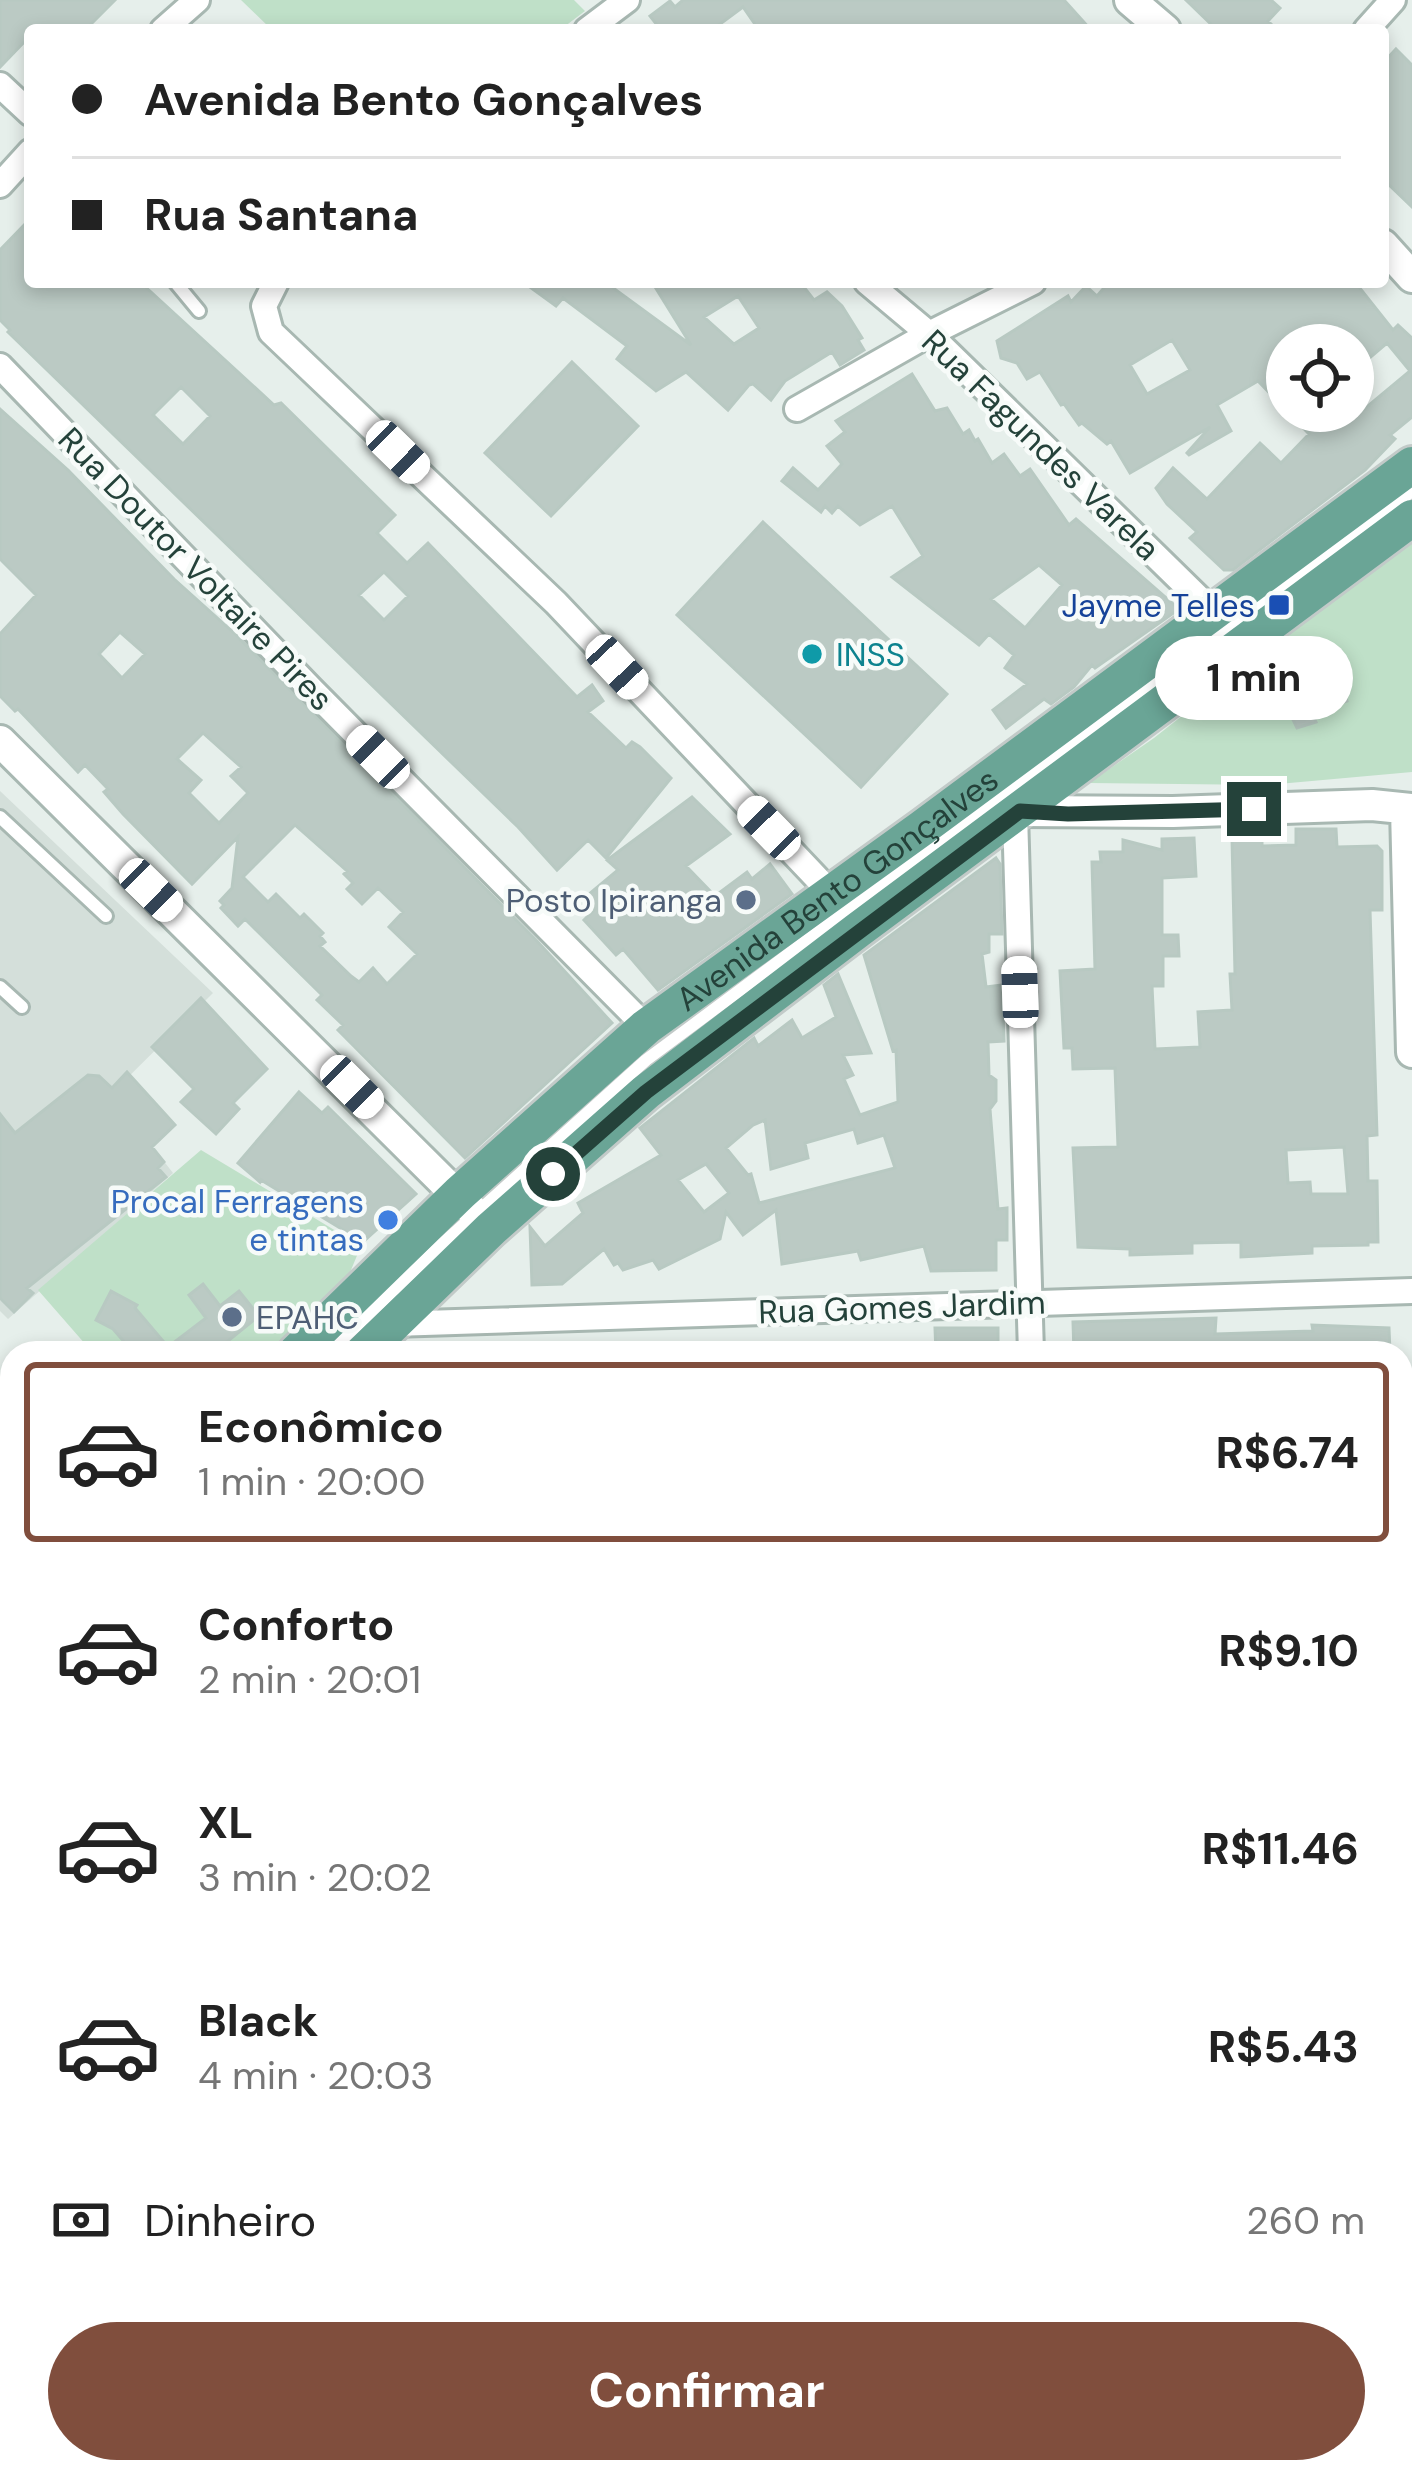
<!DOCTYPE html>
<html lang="pt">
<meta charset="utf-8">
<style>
:root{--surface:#fff;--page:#f2f2f2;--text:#222;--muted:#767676;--line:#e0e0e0;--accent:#804e3d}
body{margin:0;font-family:"DM Sans",sans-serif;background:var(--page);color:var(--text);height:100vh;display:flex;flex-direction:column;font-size:45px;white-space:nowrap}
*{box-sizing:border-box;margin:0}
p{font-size:39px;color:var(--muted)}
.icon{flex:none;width:66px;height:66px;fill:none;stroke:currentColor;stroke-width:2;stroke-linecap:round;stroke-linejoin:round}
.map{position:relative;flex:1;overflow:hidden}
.side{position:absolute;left:0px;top:1341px;width:1413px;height:1143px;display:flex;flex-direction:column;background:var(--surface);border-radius:36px 36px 0 0;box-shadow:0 6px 18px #0003}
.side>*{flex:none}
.banner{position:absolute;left:24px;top:24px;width:1365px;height:264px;border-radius:12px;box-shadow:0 6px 18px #0003;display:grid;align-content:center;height:264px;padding:0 48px;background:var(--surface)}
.buttons{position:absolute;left:1266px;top:324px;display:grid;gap:24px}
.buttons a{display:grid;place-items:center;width:108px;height:108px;border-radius:50%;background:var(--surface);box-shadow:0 6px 18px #0003;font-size:60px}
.end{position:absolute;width:54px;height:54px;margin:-27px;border:15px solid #24423a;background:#fff;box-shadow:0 0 0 6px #fff}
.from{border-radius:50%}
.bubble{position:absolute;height:84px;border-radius:42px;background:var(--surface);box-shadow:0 6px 18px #0003;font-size:39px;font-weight:700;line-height:84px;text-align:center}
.car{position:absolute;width:36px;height:72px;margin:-36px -18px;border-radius:15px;box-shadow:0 0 9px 3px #0007;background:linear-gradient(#fff 24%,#345 0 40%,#fff 0 76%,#345 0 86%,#fff 0)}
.banner b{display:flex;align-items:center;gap:42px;height:114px;font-size:45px}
.banner b+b{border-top:3px solid var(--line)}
.banner i{width:30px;height:30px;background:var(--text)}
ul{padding:21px 0 0;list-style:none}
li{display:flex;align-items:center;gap:36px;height:180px;margin:0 24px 18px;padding:0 24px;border:6px solid transparent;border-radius:12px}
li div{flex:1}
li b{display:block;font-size:45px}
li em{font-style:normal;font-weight:700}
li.active{border-color:var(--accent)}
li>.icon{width:108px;height:108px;stroke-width:1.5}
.pay{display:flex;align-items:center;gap:30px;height:132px;padding:0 48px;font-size:45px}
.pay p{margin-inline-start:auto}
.cta{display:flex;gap:24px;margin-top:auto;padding:24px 48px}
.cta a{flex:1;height:138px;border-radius:72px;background:var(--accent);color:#fff;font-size:48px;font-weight:700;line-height:138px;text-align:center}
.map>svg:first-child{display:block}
.built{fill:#d4dfda}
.green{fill:#bfe0c8}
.building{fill:#bbcac4;stroke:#b8c9c2;stroke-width:3;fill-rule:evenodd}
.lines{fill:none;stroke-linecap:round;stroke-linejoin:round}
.service-casing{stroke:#a8b8b2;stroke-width:18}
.minor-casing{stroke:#a8b8b2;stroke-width:30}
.tertiary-casing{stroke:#a8b8b2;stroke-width:36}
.primary-casing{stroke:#c2cac8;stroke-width:42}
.service{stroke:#fff;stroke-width:12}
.minor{stroke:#fff;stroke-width:24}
.tertiary{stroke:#fff;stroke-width:30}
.primary{stroke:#6aa596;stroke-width:36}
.route{stroke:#24423a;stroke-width:15}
.transit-dot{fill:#1a4fb4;stroke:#f7fbf9;stroke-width:4.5}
.culture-dot{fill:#0f9aa8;stroke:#f7fbf9;stroke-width:4.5}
.service-dot{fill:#5c6f8a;stroke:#f7fbf9;stroke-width:4.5}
.shop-dot{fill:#3f7fe0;stroke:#f7fbf9;stroke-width:4.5}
.labels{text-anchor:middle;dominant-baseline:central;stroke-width:9;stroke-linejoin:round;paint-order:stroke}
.street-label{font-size:33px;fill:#24423a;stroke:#f7fbf9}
.transit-label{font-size:33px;fill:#164399;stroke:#f7fbf9;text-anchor:end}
.culture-label{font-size:33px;fill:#0d838f;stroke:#f7fbf9;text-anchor:start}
.service-label{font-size:33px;fill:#4e5e75;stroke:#f7fbf9;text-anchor:end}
.shop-label{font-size:33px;fill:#366cbe;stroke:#f7fbf9;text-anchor:end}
</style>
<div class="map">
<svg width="1412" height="2483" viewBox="0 0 1412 2483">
<rect width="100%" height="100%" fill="#e6efeb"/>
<path class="built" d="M0,791L213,993L111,1094L173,1173L8,1319L0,1311Z"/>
<path class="green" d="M241,0H574L585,11L560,30H272Z
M1412,534V772L1268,785L1089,783L1154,738Z
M201,1150L361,1246L341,1294L278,1353H93L38,1290Z"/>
<path class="building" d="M0,0H115L85,30H30V36L0,67Z
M683,0H1064L1091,30H759L743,7L712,30H661L650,16L670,1L675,7Z
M1186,0H1271L1280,8L1268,21L1277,30H1217Z
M1396,49L1412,65V207L1383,179V63Z
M30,219V282H140L274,405L281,403L395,515L377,533L407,563L428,543L577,697L592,685L603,701L588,712L626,748L632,742L640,747L671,778L606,858L588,840L557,870L518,827L8,332L10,330L0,320V250ZM181,387L210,416L183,444L153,415ZM384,572L408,596L384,620L359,595Z
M523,282H605L691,345L652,282H800L814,300L827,292L842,306L862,338L858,340L864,350L840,365L832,352L785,381L771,400L753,384L749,385L728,410L686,372L656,391L617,359L627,346L563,298L556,306ZM738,296L759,328L734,344L704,317Z
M1109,282H1355L1393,330L1398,325L1412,338V417L1390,435L1395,439L1365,470L1233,570H1224L1190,538L1197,532L1167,504L1156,488L1173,468L1207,499L1260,443L1281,463L1309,434L1258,381L1217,405L1231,431L1189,455L1187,453L1210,427L1130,473L1111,441L1107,444L1082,423L1079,425L1064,404L1061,405L1040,372L1027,379L1017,363L1001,358L997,341L1068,296L1071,302L1086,286L1097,296ZM1172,340L1190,370L1147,394L1130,365ZM1387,343L1410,371L1362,411H1287V345H1353V372Z
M572,362L638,426L551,516L485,453Z
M912,374L935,411L947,408L963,434L969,430L975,441L978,439L992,463L1004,454L1020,476L1030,469L1069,525L1076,519L1179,609L1095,668L1092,665L1074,687L1051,704L1044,699L1006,728L993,710L1027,684L1005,668L1014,655L989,634L979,645L892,577L923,556L892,506L860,525L838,506L832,513L825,506L821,512L782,481L793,468L818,490L842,464L827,446L845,432L836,421ZM1039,565L1062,585L1025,628L991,599Z
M0,409L68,470L174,579L234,633L537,941L612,1023L465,1158L338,1030L343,1025L317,1000L322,995L245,919L238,926L221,908L224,905L220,901L232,888L238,837L192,884L123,814L104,792L108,789L85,765L78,772L18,709L15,711L0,696V634L36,595L0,559ZM120,632L145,654L122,678L99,654ZM203,733L241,767L231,776L248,793L219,823L189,793L201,780L177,759ZM295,825L347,871L344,874L353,883L347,889L362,904L378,888L403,912L389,927L417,954L387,984L373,968L359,982L351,976L320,946L325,942L320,936L323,933L304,914L300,918L276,894L268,902L243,877Z
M763,522L947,694L861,787L677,615Z
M1340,680L1347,701L1312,713L1316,722L1297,728L1283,699Z
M692,797L730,834L686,866L715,896L747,872L752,879L770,864L792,894L658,990L623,949L616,955L584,920L594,910L583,899L618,870L607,860Z
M1296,829H1336L1337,847L1377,846L1382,851V910H1370L1377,1135L1367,1136L1368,1181H1377L1378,1242H1368V1245L1312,1246V1253L1241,1257V1242L1192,1243V1253L1130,1255V1249L1078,1247L1073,1148L1118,1147L1115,1068L1073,1069L1072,1048H1064L1060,971L1095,969L1092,862H1101L1100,852H1123V840L1162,850V839L1194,838L1196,876L1162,878V935H1178L1179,956H1163V986H1152L1155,1049L1200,1047L1198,1012L1232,1010L1230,974H1235L1232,838L1262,836V846L1296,845ZM1344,1147L1348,1194H1311L1310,1182L1288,1183L1286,1150Z
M996,858L1000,864L1002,934H989V952L982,954L986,987L1002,985L1004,1041L988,1042L989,1075L996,1080V1101L990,1109L998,1209L1007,1208V1240H996V1270L931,1271L924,1246L861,1260L858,1251L782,1264L776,1210L743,1235L726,1212L720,1239L659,1269L653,1260L623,1270L618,1263L614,1265L604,1249L562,1284L532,1285L530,1227L545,1246L583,1213L578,1203L661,1155L640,1128L754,1038L758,1046L792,1020L802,1038L836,1017L824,985L838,974L871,1053L843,1055L853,1075L844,1079L860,1115L898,1102L896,1050L893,1051L864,955ZM765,1120L771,1169L808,1158L805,1143L854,1129L858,1143L884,1135L895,1168L759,1203L751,1174L748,1175L726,1148L753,1125ZM706,1164L729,1193L704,1212L678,1180Z
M201,998L267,1069L233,1103L239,1109L216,1134L181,1102L194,1089L152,1047Z
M127,1072L175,1125L152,1147L164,1162L158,1168L166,1177L27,1288L33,1293L14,1312L0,1298V1114L15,1133L88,1075L99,1076L112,1088Z
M299,1092L322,1113L328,1107L416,1194L363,1242L261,1180L260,1182L238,1163Z
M203,1284L220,1306L239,1291L259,1316L213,1353H134L113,1329L96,1320L111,1291L137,1305L135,1308L168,1347L206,1318L189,1295Z
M1216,1318L1215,1334L1313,1331L1312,1325L1389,1328L1390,1353H1074L1073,1322Z
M935,1328H998V1353H936Z"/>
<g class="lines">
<g class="service-casing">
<path id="service" d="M175,282L199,311
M0,817L106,916
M0,987L22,1007
M328,1353L441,1245L646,1060L1412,491
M0,1638L12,1632"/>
</g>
<g class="minor-casing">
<path id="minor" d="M163,30L197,0
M587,30L627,0
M1366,30L1393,0
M0,85L30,113
M0,185L30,152
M276,282L264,306L271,332L556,603L830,892
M867,282L929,334L1212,611
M0,366L311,689L646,1027
M797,409L929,334L1033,282
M1015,814L1031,1353
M393,1324L1412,1291
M1401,1753H1412
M340,2472L343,2483
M1063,2472V2483"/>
</g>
<g class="tertiary-casing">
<path id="tertiary" d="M1130,0L1165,30
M1383,245L1412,277
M0,741L491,1229
M1406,809L1412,1052
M1020,811L1173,812L1372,805L1412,809
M0,1535L12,1546
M1401,2298H1412
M0,2338L12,2337
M0,2471L4,2483"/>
</g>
<g class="primary-casing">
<g id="primary">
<path id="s1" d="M296,1353L460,1193L646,1027L922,828L1412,465"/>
<path d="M363,1353L491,1229L646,1092L858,930L1412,518"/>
<path d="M0,1610L12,1605"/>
<path d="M0,1669L12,1663"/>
</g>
</g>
<use href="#service" class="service"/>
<use href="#minor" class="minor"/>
<use href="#tertiary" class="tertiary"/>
<use href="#primary" class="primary"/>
</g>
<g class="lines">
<path class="route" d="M553,1174L646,1092L1020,811L1068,814L1254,809"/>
</g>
<rect class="transit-dot" x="1267" y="593" width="24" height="24" rx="6"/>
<circle class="culture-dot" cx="812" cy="654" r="12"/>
<g class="service-dot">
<circle cx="746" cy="900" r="12"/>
<circle cx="232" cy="1317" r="12"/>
</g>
<circle class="shop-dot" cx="388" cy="1220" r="12"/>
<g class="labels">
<g class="street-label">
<text transform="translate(1041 445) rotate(44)">Rua Fagundes Varela</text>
<text transform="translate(196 569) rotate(46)">Rua Doutor Voltaire Pires</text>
<text stroke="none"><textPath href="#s1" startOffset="714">Avenida Bento Gonçalves</textPath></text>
<text transform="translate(902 1307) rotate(-2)">Rua Gomes Jardim</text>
</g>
<g class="transit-label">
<text x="1255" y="605">Jayme Telles</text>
</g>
<g class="culture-label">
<text x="836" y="654">INSS</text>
</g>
<g class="service-label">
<text x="722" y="900">Posto Ipiranga</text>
<text x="256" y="1317" text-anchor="start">EPAHC</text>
</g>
<g class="shop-label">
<text x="364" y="1201">Procal Ferragens<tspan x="364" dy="38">e tintas</tspan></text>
</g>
</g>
</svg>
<div class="buttons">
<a><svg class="icon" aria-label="locate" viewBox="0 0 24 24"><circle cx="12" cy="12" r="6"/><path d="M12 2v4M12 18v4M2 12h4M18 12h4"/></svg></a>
</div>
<i class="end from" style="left:553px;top:1174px"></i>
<i class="end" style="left:1254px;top:809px"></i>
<div class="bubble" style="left:1155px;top:636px;width:198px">1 min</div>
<i class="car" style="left:398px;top:452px;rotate:134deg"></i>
<i class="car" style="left:617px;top:667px;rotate:137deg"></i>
<i class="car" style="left:378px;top:757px;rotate:315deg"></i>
<i class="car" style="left:769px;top:828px;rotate:316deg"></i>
<i class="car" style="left:151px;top:890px;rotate:134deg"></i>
<i class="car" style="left:1020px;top:992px;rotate:358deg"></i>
<i class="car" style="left:352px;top:1087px;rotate:135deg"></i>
<div class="banner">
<b><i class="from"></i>Avenida Bento Gonçalves</b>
<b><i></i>Rua Santana</b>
</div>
<section class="side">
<ul>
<li class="active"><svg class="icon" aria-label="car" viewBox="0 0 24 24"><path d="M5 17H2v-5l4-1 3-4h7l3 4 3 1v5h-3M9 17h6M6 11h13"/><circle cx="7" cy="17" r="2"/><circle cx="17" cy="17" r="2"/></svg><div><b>Econômico</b><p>1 min · 20:00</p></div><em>R$6.74</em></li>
<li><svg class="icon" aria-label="car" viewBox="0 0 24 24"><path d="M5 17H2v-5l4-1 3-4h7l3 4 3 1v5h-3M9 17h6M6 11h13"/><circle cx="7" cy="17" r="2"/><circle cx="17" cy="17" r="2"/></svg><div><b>Conforto</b><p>2 min · 20:01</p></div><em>R$9.10</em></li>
<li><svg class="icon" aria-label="car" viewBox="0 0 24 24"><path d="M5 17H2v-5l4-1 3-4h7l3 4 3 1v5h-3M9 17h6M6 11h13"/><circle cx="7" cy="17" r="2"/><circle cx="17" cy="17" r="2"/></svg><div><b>XL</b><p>3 min · 20:02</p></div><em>R$11.46</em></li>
<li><svg class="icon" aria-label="car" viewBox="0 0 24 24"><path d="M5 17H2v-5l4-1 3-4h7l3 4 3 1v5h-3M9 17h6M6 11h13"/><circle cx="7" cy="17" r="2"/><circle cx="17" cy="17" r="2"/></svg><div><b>Black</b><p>4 min · 20:03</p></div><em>R$5.43</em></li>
</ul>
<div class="pay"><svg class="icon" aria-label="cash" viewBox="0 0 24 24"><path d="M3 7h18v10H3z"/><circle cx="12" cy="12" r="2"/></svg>Dinheiro<p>260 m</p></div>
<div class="cta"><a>Confirmar</a></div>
</section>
</div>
